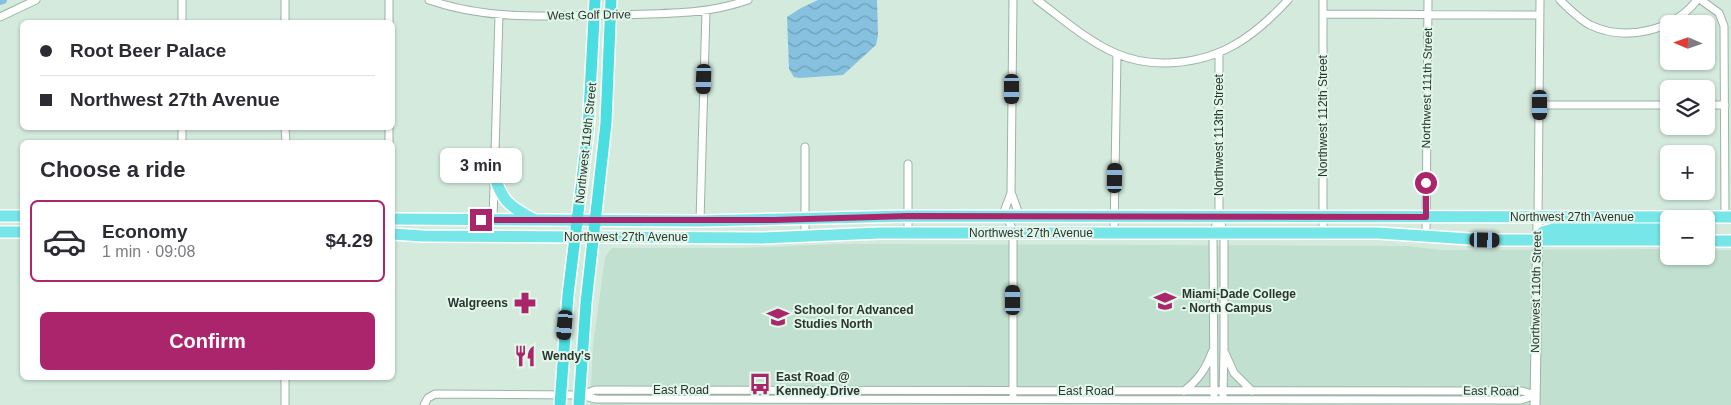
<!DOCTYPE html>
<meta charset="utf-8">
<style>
:root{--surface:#fff;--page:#f7f7f7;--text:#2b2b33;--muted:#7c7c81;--line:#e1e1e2;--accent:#ab256c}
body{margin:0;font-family:Arial,sans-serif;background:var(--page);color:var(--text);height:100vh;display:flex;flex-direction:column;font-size:19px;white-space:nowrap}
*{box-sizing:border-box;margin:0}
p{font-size:16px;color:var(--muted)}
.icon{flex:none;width:28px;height:28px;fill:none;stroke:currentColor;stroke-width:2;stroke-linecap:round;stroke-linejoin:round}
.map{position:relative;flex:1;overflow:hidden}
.panel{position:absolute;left:20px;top:140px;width:375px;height:240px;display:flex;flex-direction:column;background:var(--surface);border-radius:8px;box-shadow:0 1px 4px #0004}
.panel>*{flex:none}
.guide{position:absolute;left:20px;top:20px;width:375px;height:110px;border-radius:8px;box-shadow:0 1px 4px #0004;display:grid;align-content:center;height:110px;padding:0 20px;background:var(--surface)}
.needle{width:32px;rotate:272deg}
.tools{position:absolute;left:1660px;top:15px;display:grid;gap:10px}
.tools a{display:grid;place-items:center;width:55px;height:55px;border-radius:8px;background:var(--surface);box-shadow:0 1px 4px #0004;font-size:25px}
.end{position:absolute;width:22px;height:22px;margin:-11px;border:6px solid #ab256c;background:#fff;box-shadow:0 0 0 2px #fff}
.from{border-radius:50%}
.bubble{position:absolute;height:35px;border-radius:8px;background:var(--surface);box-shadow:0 1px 4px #0004;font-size:16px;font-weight:700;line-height:35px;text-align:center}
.car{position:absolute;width:15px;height:30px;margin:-15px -8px;border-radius:6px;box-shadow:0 0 4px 1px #0007;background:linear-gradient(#222 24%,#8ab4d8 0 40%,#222 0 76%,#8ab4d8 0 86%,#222 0)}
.guide b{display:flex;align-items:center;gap:18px;height:48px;font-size:19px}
.guide b+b{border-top:1px solid var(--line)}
.guide i{width:12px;height:12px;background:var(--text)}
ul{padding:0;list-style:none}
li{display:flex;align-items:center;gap:15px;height:82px;margin:0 10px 8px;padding:0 10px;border:2px solid var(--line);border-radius:8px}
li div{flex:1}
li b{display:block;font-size:19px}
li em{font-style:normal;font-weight:700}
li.current{border-color:var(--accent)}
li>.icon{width:45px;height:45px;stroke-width:1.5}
h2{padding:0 20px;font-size:22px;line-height:60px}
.cta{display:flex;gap:10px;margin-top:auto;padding:10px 20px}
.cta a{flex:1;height:58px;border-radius:8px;background:var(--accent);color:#fff;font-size:20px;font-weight:700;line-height:58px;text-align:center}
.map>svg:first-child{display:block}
.built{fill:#c1e0d0}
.water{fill:url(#water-waves)}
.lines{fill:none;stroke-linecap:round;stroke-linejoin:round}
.canal{stroke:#86c2df;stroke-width:8}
.minor-casing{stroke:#9cb3a7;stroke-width:9}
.tertiary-casing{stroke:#9cb3a7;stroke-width:11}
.primary-casing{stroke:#fff;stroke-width:14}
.trunk-casing{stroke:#fff;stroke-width:14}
.minor{stroke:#fff;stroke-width:7}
.tertiary{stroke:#fff;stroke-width:9}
.primary{stroke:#77e6e8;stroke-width:11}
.trunk{stroke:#4adee0;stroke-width:11}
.route{stroke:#ab256c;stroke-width:6}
.labels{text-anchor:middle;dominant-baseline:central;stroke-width:4;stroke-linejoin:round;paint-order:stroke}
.street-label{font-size:12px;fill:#2b342f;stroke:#e0f7ea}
.poi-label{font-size:12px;font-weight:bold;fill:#2b342f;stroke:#e0f7ea;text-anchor:start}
</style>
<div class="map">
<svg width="1731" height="405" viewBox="0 0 1731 405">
<defs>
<pattern id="water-waves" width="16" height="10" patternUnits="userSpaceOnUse" patternTransform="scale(1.25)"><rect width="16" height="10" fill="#86c2df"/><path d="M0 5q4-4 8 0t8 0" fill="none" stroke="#6e9eb5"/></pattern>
</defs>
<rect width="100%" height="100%" fill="#d3eadd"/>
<path class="built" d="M842,244L1407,246L1442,250L1669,249V256H1706V250H1731V405H590L593,346L605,257L612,248H740Z"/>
<path class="water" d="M818,0H877L878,35L876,45L843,75L800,78L794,77L789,69L787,17L801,8Z"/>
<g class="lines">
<path class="canal" d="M0,1L3,0"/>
<g class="minor-casing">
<path id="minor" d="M285,0V22
M429,0C489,21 551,16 613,15C661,13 702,16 748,0
M1013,0L1011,192L1020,217
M1037,0C1063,19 1086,40 1115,53C1131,60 1147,63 1163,63C1217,63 1252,39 1288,0
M1560,0C1569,9 1579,19 1590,25C1626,42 1673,31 1697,0
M1701,0L1719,13L1724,26L1725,217
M1323,14L1539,15
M0,17L36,0
M182,22V0
M389,22V0
M1219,53V217L1224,233V349L1223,395
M1539,105H1669
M1706,105H1725
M285,128L286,142
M182,142V128
M389,142V128
M805,147V235
M908,164V233
M1011,193L1002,217L1008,220L1013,230V394
M1538,217L1540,0
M493,220L499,15
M700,221L706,11
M1114,233L1117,54
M1323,233V0
M1426,235L1428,0
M1225,353L1234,373L1252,391
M1184,391C1198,380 1206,369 1212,352
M580,395L595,390L1522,391L1535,395
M1214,395L1213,233L1219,217
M285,405V378
M424,405L428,398L435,394L580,395L596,399L1521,400L1535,395"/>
</g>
<g class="tertiary-casing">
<path id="tertiary" d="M1535,405L1538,217"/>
</g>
<g class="primary-casing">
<path id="primary" d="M494,174C501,200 510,207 533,219
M0,216H22
M392,219L700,221L908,216L1731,217
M0,232H22
M392,234L423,236L761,238L879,233H1378L1485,240H1669
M1537,240L1543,232L1553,229H1669
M1706,241H1731"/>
</g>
<g class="trunk-casing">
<path id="trunk" d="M560,405L568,295L588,131L595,0
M579,405L586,303L606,123L611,0"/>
</g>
<use href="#minor" class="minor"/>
<use href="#tertiary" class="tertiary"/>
<use href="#primary" class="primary"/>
<use href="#trunk" class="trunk"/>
</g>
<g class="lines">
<path class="route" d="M481,220H774L908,216L1426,217V183"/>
</g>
<defs>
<g id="university-bare" transform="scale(1.725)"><path d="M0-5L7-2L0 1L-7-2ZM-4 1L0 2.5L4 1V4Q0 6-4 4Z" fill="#ab256c" stroke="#e0f7ea" stroke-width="2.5" paint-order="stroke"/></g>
<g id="pharmacy-bare" transform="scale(1.725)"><path d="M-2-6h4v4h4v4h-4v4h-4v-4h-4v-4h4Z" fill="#ab256c" stroke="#e0f7ea" stroke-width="2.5" paint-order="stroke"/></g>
<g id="school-bare" transform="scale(1.725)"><path d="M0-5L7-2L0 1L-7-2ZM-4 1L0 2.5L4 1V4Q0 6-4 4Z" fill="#ab256c" stroke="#e0f7ea" stroke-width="2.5" paint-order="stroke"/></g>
<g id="restaurant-bare" transform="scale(1.725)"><path d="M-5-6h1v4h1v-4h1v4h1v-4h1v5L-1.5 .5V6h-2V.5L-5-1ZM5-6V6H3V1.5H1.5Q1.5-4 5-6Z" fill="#ab256c" stroke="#e0f7ea" stroke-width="2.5" paint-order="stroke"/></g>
<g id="bus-bare" transform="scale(1.725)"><path d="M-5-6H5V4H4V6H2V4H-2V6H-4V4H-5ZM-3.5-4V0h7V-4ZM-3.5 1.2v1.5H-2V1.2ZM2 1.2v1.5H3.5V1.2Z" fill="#ab256c" stroke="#e0f7ea" stroke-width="2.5" paint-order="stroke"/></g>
</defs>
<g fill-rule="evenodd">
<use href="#university-bare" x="1165" y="301"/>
<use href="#pharmacy-bare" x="525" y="303"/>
<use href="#school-bare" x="778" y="317"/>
<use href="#restaurant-bare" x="525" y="356"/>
<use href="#bus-bare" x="760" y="384"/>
</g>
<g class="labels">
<g class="street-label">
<text transform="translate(589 15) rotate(-1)">West Golf Drive</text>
<text transform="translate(1427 88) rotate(-89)">Northwest 111th Street</text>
<text transform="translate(1323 116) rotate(-90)">Northwest 112th Street</text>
<text transform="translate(1219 135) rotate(-90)">Northwest 113th Street</text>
<text transform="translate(586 143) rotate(-84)">Northwest 119th Street</text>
<text x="1572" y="217">Northwest 27th Avenue</text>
<text x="1031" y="233">Northwest 27th Avenue</text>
<text x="626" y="237">Northwest 27th Avenue</text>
<text transform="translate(1536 292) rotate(-89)">Northwest 110th Street</text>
<text x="681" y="390">East Road</text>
<text x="1086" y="391">East Road</text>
<text transform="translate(1491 391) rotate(1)">East Road</text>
</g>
<g class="poi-label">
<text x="1182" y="294">Miami-Dade College<tspan x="1182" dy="14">- North Campus</tspan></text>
<text x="508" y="303" text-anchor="end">Walgreens</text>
<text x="794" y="310">School for Advanced<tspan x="794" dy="14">Studies North</tspan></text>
<text x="542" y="356">Wendy's</text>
<text x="776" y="377">East Road @<tspan x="776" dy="14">Kennedy Drive</tspan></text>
</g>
</g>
</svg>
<div class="tools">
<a><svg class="needle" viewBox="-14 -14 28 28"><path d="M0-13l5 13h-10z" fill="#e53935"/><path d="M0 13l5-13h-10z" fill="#7c7c81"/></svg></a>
<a><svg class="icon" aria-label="layers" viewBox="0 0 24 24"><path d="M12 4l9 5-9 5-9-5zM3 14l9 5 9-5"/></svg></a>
<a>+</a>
<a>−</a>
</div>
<i class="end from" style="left:1426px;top:183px"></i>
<i class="end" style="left:481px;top:220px"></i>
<div class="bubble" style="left:440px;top:148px;width:82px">3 min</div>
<i class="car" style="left:704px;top:79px;rotate:182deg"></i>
<i class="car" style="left:1012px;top:89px;rotate:180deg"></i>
<i class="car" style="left:1540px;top:105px;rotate:180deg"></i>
<i class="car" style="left:1115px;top:178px;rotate:1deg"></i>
<i class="car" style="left:1485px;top:240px;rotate:91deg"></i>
<i class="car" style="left:1013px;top:300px;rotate:0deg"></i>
<i class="car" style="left:565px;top:325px;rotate:185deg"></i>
<div class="guide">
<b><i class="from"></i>Root Beer Palace</b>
<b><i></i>Northwest 27th Avenue</b>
</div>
<section class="panel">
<h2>Choose a ride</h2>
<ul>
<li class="current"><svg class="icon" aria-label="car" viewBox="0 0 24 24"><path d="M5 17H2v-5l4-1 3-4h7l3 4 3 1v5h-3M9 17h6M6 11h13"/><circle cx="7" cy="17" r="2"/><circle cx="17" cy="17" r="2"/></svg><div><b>Economy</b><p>1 min · 09:08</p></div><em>$4.29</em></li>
</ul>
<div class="cta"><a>Confirm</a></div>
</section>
</div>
